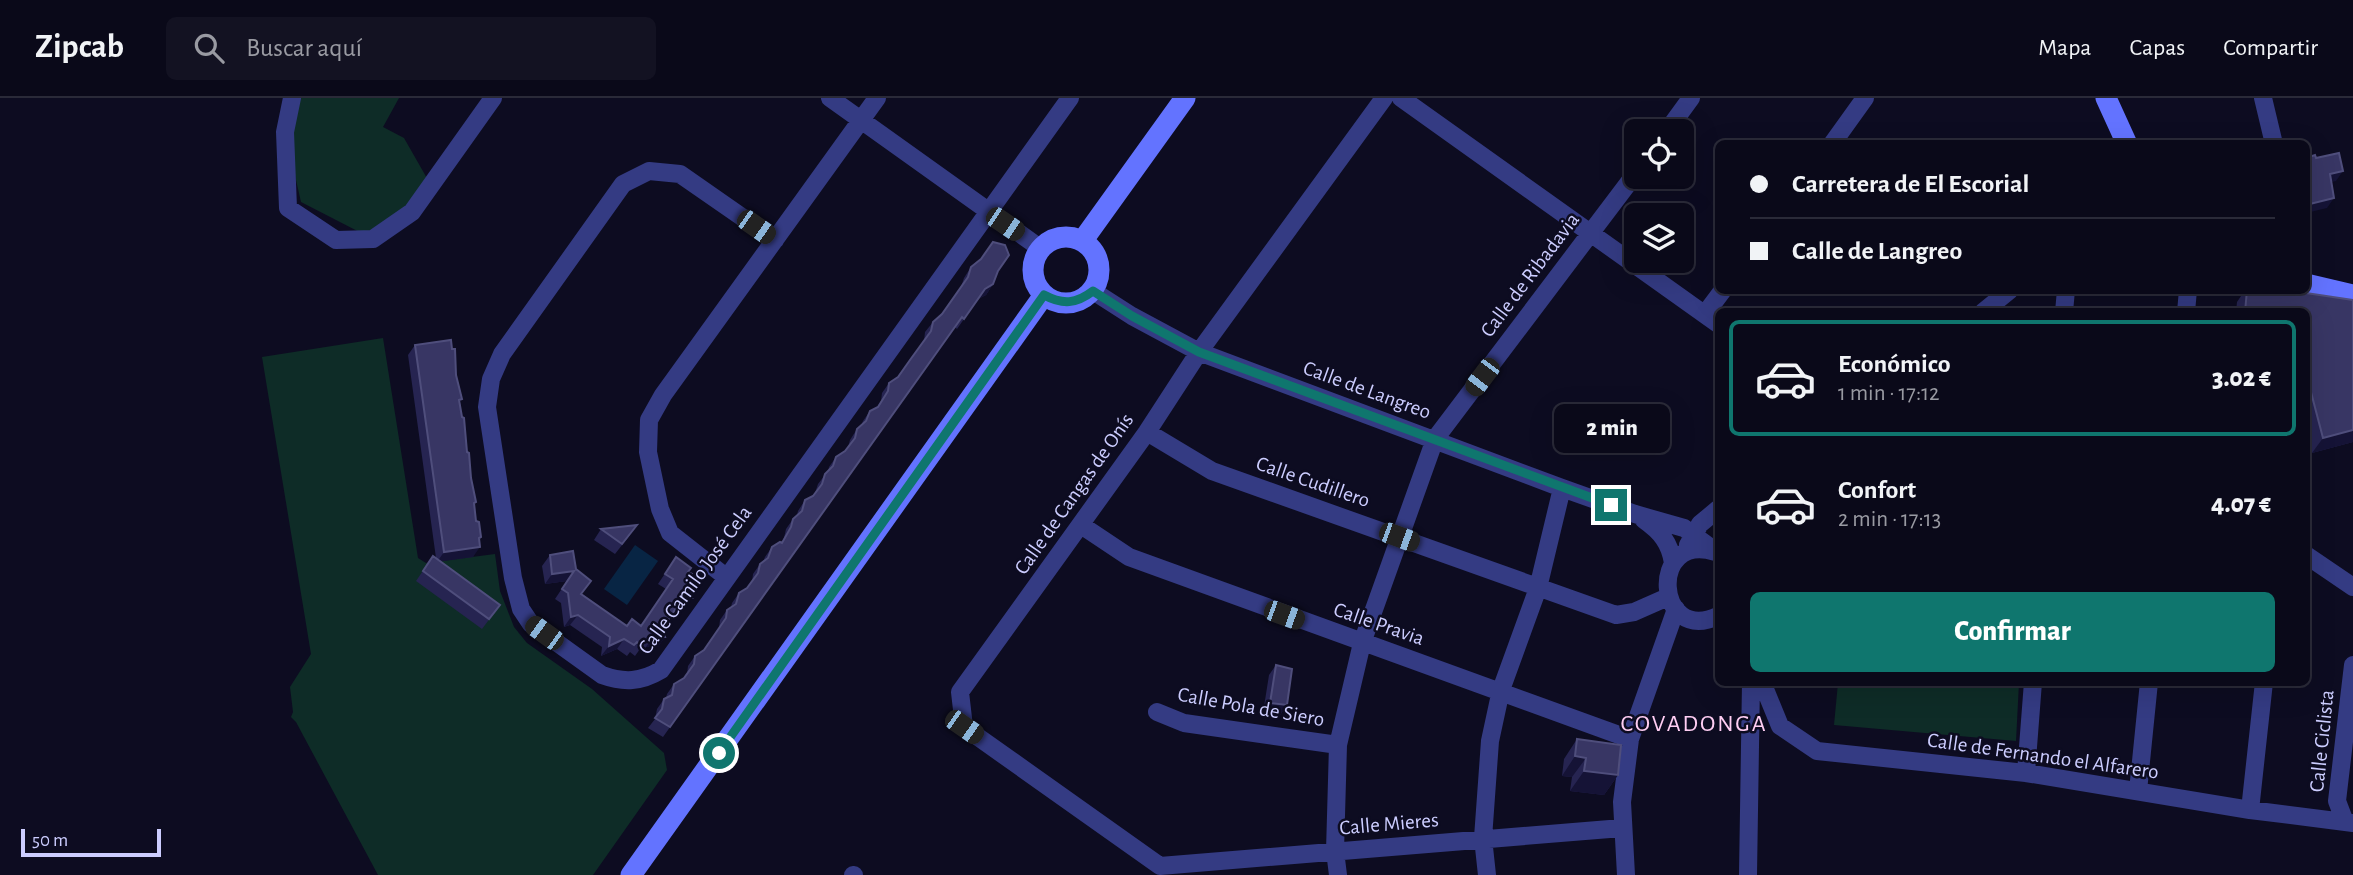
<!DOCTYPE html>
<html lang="es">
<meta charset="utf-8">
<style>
:root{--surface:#0a0919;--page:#131222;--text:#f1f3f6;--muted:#999aa2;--line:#2a2a38;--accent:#0f766e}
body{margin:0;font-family:"Alegreya Sans",sans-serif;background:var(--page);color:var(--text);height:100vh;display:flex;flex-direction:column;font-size:26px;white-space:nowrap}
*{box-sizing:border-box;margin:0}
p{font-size:23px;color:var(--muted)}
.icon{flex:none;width:38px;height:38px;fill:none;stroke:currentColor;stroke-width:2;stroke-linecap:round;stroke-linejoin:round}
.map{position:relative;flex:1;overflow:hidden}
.sheet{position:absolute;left:1715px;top:210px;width:595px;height:378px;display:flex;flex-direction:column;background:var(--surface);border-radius:10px;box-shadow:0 7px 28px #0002,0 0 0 2px var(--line)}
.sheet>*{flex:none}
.top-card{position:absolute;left:1715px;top:42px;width:595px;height:154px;border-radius:10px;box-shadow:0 7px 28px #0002,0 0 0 2px var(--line);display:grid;align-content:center;height:154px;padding:0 35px;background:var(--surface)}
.tools{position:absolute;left:1624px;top:21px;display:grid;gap:14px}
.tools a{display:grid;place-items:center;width:70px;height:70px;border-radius:10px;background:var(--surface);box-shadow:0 7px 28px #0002,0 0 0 2px var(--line);font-size:35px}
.scale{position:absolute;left:21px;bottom:18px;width:140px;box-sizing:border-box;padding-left:7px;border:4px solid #cccdff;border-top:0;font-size:19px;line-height:24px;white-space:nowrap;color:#cccdff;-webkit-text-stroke:5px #0d0c21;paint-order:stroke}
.end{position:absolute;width:32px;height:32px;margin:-16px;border:9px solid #0f766e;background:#fff;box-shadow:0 0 0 4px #fff}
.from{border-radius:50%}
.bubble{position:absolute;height:49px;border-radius:10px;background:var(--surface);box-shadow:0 7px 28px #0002,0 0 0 2px var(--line);font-size:23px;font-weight:800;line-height:49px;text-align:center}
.car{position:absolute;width:21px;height:42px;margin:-21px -10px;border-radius:9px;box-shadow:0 0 5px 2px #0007;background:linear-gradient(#222 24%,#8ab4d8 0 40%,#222 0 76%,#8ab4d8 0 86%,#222 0)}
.top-card b{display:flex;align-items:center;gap:24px;height:66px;font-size:26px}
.top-card b+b{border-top:2px solid var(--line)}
.top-card i{width:18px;height:18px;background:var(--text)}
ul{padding:12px 0 0;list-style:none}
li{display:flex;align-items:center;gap:21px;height:116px;margin:0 14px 10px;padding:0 21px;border:4px solid transparent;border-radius:10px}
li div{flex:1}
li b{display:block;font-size:26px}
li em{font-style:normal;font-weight:800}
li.current{border-color:var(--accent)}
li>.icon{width:63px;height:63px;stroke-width:1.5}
.button{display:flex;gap:14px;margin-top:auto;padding:14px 35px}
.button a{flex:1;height:80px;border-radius:10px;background:var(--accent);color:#fff;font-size:28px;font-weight:800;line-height:80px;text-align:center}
header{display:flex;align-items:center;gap:42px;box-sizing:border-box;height:98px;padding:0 35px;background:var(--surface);border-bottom:2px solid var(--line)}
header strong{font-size:33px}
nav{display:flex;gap:38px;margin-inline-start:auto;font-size:24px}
.search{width:490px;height:63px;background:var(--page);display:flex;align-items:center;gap:18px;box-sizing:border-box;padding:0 24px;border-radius:10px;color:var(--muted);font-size:26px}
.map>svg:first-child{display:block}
.green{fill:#0e2c27}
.water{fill:#082544}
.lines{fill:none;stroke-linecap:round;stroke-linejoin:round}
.street{stroke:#343b83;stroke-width:18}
.secondary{stroke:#6373ff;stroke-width:21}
.wall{fill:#262451}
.shaded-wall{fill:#151336}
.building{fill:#383664;stroke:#4f4e7c;stroke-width:2}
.route{stroke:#0f766e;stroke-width:9}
.labels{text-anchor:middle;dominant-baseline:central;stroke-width:5;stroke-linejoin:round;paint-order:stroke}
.street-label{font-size:21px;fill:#cccdff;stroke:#0d0c21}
.quarter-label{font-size:24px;letter-spacing:2px;fill:#ffcef3;stroke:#0d0c21}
</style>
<header>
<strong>Zipcab</strong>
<div class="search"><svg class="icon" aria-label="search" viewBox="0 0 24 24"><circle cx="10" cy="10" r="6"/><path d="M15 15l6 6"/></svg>Buscar aquí</div>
<nav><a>Mapa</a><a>Capas</a><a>Compartir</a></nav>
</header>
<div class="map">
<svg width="2353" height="777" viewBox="0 0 2353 777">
<rect width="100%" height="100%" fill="#0d0c21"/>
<path class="green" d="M293,0H399L383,29L404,40L432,89L373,141L301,104L285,34Z
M383,240L418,460L426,465L495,456L500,493L514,529L527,545L592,591L664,655L667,672L593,777H378L296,624L291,619L293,614L290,589L311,556L262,259Z
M1838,585H2019L2016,643L1834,627Z"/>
<path class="water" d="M635,447L658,463L627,507L604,491Z"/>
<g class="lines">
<path class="street" d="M292,0L285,34L288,110L336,142L373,141L412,114L493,0
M830,0L1040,150
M1384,0L1199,254L1147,334L960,594L964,629L1160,768L1622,730
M1401,0L1718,226
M2263,0L2274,46
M1667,33L1691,0
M1832,46L1865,0
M775,142L680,76L649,73L623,86L502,256L491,281L487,309L513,480L521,511L531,526L602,577C624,585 641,584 661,572L1070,0
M1093,193L1132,218L1199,254L1562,390L1635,416L1684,430L1718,455
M1983,214L2010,192
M2064,214L2066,192
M2186,214L2188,192
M1705,216L1723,192
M1147,334L1212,373L1616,517L1634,514L1668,499
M1644,422C1661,434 1670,445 1673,465
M1081,427L1129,459L1630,641
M1688,447L1700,426L1718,411
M1715,454C1648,433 1655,547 1718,518
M2306,457L2353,489
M726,479L670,435L660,411L648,354L649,322L663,297L877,0
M1762,584L1780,628L1817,653L2026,675L2250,712L2353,725
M1157,614L1184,625L1338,647
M2026,675L2033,584
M2138,693L2149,584
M2250,712L2264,584
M2345,724L2337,703L2353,567
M853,777H854
M1338,777L1335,753L1338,647L1362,545L1435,341L1636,75
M1487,777L1483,740L1490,643L1501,592L1538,490L1562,390
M1626,777L1622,704L1630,641L1676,511
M1748,777L1751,584"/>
<path class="secondary" d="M2106,0L2127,46
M1033 172a33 33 0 1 1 66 0a33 33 0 1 1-66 0Z
M1083,142L1185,0
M2306,186L2353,197
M631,777L1044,197"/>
</g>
<path class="wall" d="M971,169L998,174L993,186L986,197L978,201L957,231L955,229L663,639L648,630L655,621L657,611L664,601L666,600L667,596L674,586L684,580L687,576L688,568L695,558L704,552L719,530L720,522L727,512L731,509L732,505L739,495L747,490L752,484L753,476L760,466L763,464L765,459L772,449L781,445L784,440L786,431L793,421L797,417L798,413L805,402L813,398L815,395L818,386L828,373L829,369L836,359L845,353L848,349L850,342L857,331L861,328L863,323L870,313L877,309L881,303L882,295L889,285L898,279L924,243L925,234L933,224L942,216L961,189L964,180Z
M2245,192H2286L2353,202V344L2312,355L2306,332V214H2236L2237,204Z
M415,247L456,277L471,380L476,404L474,407L476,423L481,439L473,459L440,463L500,507L482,531L416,483L433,458L436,460L408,257Z
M601,431L630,437L615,456L594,442Z
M550,457L576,471L582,496L627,528H641L666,491L658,486L676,459L688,474V492L685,510H676L662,531L658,549H646L643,553L640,551L635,558L630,554L627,558L617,551L601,558L602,549L570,527L564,529L561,505L555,501L567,483L545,486L542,468Z
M1276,567L1287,607L1280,617L1263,615L1269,577Z
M1577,641L1618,677L1604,697L1570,693L1572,679L1562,678L1564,661Z"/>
<path class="shaded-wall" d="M2343,73L2336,83L2323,86L2330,76Z
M2334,100L2327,110L2306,115V107Z
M993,186L986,197L978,201L957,231L985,191Z
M2353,332V344L2312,355L2323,340Z
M481,439L474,449H480L473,459L437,464L444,454Z
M574,473L567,483L545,486L552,476Z
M683,500H692L685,510H676Z
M578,517L570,527L564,529L571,519Z
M653,539H665L658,549H646Z
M624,541L617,551L601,558L609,548Z
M1270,605L1287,607L1280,617L1263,615Z
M1575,658L1586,660L1572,679L1562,678Z
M1584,673L1618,677L1604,697L1570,693Z"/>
<path class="building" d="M2339,55L2343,73L2330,76L2334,100L2306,107V60L2315,57L2316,60Z
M993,144L1005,147L1009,157L998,173L993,186L985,191L964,221L962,219L670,629L655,620L662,611L664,601L672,597L674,586L684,580L694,566L695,558L704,552L726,520L727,512L736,506L739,495L747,490L758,475L760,466L768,460L772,449L780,444L782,445L791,429L793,421L802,413L805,402L813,398L822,386L825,376L833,368L836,359L845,353L855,340L857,331L866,323L870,313L878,309L888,293L889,285L898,279L910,262L931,233L933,224L942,216L968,179L971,169L981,161Z
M2247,192H2286L2353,202V332L2323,340L2306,275V214H2245Z
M451,242L452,251H455L456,277L462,301L459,302L462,319L464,320L467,354L469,355L471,380L476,404L474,405L476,423L479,424L481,439L479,440L480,449L444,454L415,247Z
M637,427L622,446L601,431Z
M573,453L576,471L591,483L581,496L627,528L632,521L641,528L673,481L665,476L676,459L691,470L688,474L692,476L688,483L691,486L688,492L692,500H683L662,531L665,539H653L650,543L647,541L642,548L637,544L634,547L624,541L609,548L610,539L578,517L571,519L568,495L562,491L574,473L552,476L550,457Z
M433,458L500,507L489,521L423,473Z
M1276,567L1292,571L1287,607L1270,605Z
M1577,641L1621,647L1618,677L1584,673L1586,660L1575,658Z"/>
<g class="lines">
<path class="route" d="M719,655L1044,197C1063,207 1076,206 1093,193L1132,218L1199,254L1611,407"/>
</g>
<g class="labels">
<g class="street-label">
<text transform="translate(1530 177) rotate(-53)">Calle de Ribadavia</text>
<text transform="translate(1367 292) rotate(20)">Calle de Langreo</text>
<text transform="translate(1313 384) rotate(19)">Calle Cudillero</text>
<text transform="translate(1074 396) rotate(-55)">Calle de Cangas de Onís</text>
<text transform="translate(695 482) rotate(-54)">Calle Camilo José Cela</text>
<text transform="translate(1379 526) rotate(19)">Calle Pravia</text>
<text transform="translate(1251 609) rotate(10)">Calle Pola de Siero</text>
<text transform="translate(2322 643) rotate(-84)">Calle Ciclista</text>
<text transform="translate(2043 658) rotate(8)">Calle de Fernando el Alfarero</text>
<text transform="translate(1389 726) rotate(-5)">Calle Mieres</text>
</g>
<g class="quarter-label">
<text x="1694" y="626">COVADONGA</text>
</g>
</g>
</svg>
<div class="tools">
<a><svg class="icon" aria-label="locate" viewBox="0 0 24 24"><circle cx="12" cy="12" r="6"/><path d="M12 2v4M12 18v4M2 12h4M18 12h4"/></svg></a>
<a><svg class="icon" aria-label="layers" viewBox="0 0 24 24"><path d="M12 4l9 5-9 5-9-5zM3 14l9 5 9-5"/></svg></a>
</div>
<div class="scale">50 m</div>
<i class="end from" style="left:719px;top:655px"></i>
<i class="end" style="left:1611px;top:407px"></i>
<div class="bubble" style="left:1554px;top:306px;width:116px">2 min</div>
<i class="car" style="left:1005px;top:126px;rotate:124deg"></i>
<i class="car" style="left:756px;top:129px;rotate:125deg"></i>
<i class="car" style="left:1482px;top:279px;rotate:217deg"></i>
<i class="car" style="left:1399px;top:439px;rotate:110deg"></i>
<i class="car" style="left:1284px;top:517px;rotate:110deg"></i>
<i class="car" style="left:544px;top:535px;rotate:306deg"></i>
<i class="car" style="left:964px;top:629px;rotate:125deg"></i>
<div class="top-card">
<b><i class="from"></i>Carretera de El Escorial</b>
<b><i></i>Calle de Langreo</b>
</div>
<section class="sheet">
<ul>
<li class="current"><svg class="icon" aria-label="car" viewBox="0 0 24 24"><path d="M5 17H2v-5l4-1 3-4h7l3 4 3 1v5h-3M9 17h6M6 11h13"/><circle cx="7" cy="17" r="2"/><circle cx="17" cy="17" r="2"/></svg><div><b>Económico</b><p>1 min · 17:12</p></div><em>3.02 €</em></li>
<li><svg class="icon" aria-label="car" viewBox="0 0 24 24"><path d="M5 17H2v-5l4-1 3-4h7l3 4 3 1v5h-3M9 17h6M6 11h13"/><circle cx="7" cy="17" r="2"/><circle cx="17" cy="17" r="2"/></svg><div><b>Confort</b><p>2 min · 17:13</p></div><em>4.07 €</em></li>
</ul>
<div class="button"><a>Confirmar</a></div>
</section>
</div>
